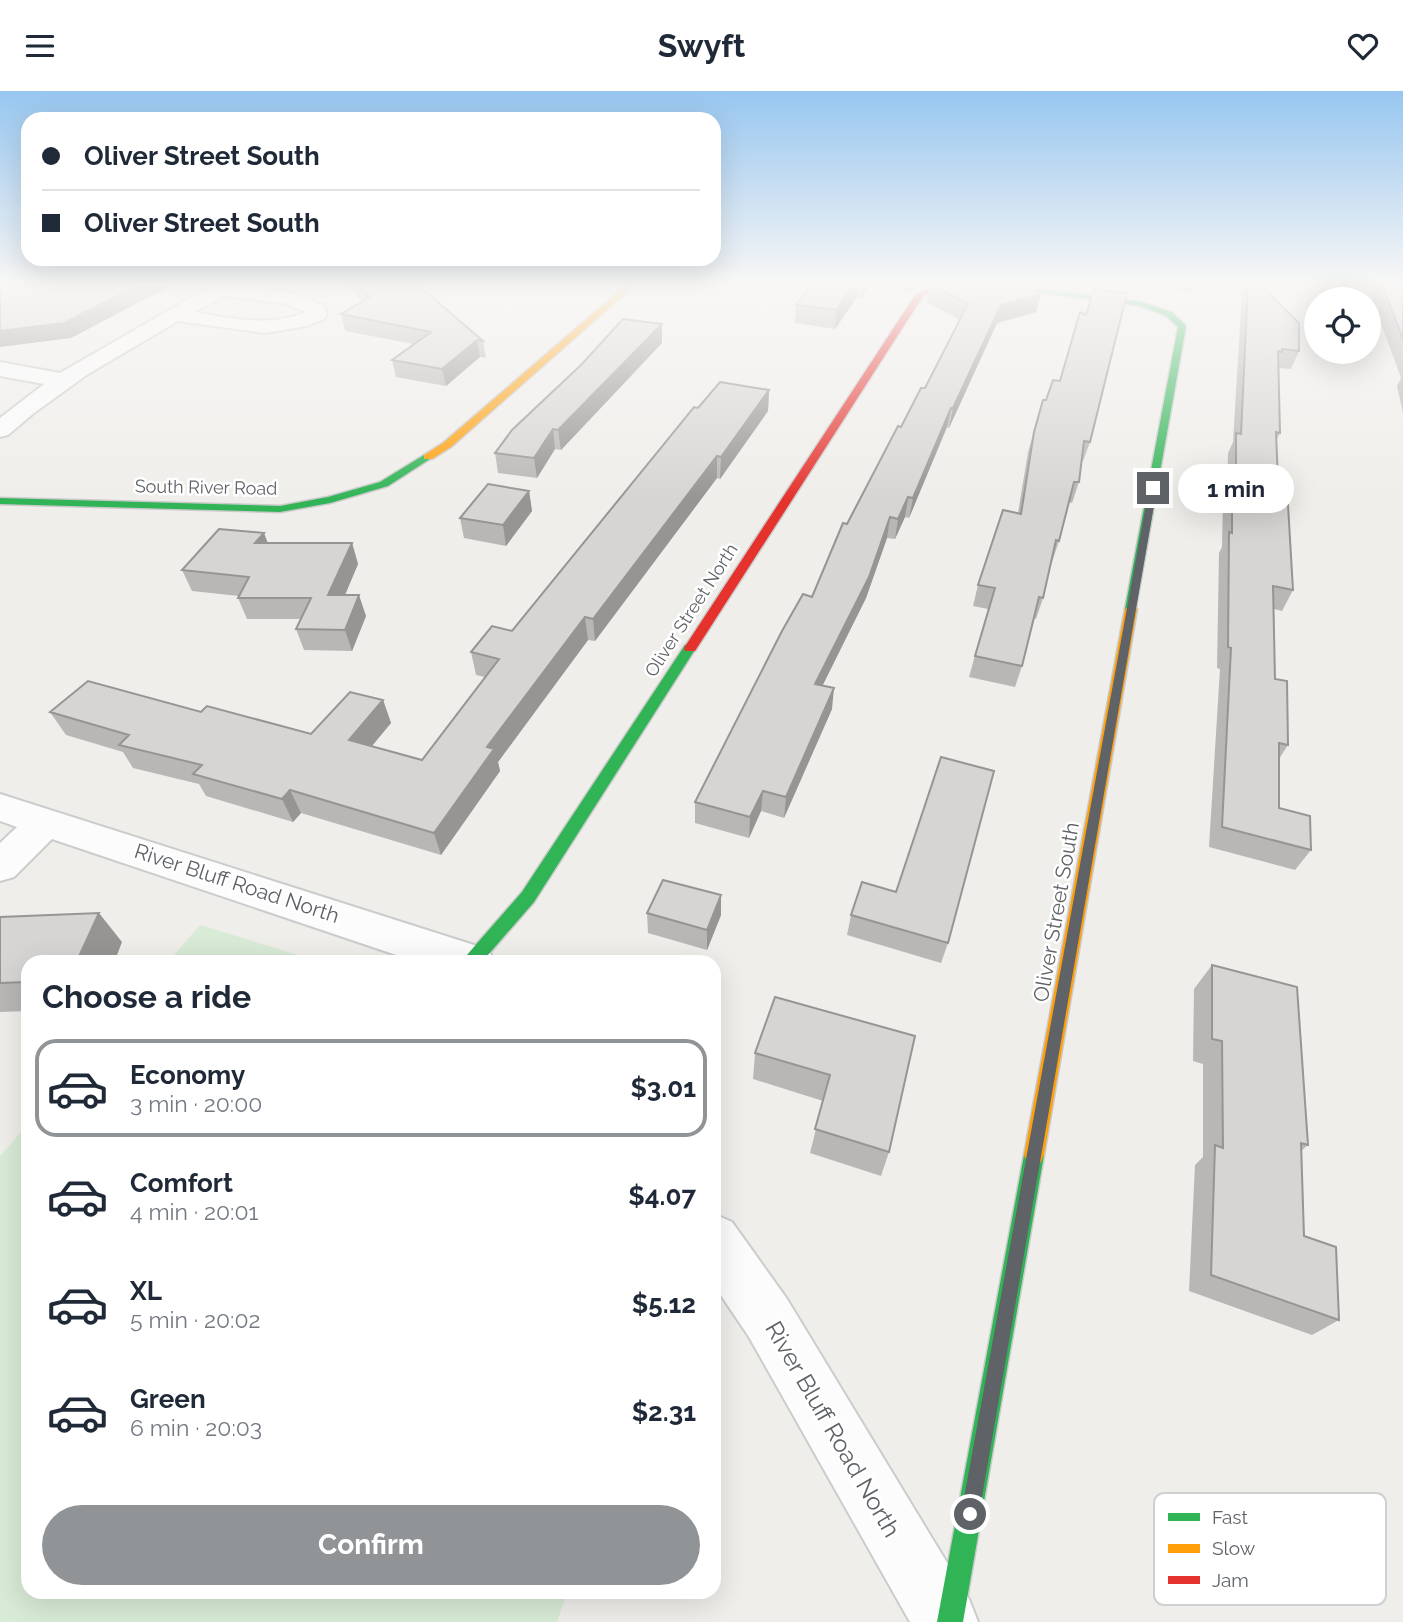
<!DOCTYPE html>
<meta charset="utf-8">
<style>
:root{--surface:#fff;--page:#f6f6f7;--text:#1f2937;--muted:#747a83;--line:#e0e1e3;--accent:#919496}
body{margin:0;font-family:Raleway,sans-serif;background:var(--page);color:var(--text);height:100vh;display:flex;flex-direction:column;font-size:26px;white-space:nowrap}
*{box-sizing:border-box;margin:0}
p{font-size:23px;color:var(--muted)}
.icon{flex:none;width:38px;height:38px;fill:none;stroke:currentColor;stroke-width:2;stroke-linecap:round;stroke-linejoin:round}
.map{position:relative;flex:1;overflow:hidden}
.panel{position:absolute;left:21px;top:864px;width:700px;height:644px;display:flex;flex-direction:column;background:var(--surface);border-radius:21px;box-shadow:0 7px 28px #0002}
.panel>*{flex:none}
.guide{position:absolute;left:21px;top:21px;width:700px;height:154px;border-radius:21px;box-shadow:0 7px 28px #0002;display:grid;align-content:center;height:154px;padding:0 21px;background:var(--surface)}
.fabs{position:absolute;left:1304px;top:196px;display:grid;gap:14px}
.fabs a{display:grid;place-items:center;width:77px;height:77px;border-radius:50%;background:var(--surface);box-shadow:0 7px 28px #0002;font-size:35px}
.end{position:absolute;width:32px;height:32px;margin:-16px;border:9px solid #5f6368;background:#fff;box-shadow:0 0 0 4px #fff}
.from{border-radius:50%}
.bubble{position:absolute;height:49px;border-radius:24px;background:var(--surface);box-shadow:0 7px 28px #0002;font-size:23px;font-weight:700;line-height:49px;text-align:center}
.guide b{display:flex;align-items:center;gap:24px;height:66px;font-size:26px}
.guide b+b{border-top:2px solid var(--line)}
.guide i{width:18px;height:18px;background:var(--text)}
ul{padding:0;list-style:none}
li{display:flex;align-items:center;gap:21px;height:98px;margin:0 14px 10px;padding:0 7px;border:4px solid transparent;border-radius:21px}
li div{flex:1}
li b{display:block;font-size:26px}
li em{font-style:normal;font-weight:700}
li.active{border-color:var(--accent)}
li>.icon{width:63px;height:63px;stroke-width:1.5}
h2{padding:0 21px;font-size:32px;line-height:84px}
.cta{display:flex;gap:14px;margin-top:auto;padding:14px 21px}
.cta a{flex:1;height:80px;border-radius:42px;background:var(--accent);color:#fff;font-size:28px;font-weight:700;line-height:80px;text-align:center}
header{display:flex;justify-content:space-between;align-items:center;height:91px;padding:0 21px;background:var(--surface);font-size:32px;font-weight:700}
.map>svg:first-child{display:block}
.green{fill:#d8ebd6}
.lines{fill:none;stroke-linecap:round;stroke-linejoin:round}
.street-casing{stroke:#cbcccc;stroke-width:4}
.fast-casing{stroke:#cacacb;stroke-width:3}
.slow-casing{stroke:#cacacb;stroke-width:3}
.jam-casing{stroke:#cacacb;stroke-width:3}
.street{fill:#fdfcfc;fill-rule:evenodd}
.fast{fill:#30b455;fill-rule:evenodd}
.slow{fill:#ff9f0a;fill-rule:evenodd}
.jam{fill:#e5322d;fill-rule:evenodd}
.wall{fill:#b8b7b5}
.shaded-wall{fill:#969594}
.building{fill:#d6d5d3;stroke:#969594;stroke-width:2}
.route{fill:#5f6368}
.labels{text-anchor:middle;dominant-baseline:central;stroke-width:5;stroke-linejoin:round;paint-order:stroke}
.far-street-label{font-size:18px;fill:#5f6368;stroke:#fff}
.street-label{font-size:21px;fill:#5f6368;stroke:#fff}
.near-street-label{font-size:24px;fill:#5f6368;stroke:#fff}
.key{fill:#fff;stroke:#cfd0d2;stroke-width:2}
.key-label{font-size:19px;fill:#5f6368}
</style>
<header><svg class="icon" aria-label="menu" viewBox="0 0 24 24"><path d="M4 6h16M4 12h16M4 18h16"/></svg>Swyft<svg class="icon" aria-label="heart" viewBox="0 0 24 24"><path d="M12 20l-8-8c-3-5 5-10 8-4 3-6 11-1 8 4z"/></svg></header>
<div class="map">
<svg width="1403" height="1531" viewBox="0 0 1403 1531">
<rect width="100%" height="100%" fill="#efeeea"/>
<path class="green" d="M200,834L321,871H168Z
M28,1033V1502H567L557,1531H0V1065Z"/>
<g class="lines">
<g class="street-casing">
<path id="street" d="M213,194C250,194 290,197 324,215L327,224L324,228L307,235L265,242L178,230L88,283L34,322L8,344L0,346V327L44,293L0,285V271L60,282ZM223,205L283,212L306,221C270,236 232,228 195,221Z
M0,703L474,854L489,860L495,872H420L52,748L14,786L0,790V752L17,736L0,730Z
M714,1123L732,1131L787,1208L969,1508L978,1531H910L749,1246L714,1194Z"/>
</g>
<g class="fast-casing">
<path id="fast" d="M981,194H1008L1141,211L1172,221L1186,235L1135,521H1127L1125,518L1178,236L1166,225L1140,215Z
M424,364L433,366L388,395L330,412L280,421L0,413V407L280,415L328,406L380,391Z
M690,553L696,557L534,811L481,872H464L466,865L522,801L685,554Z
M1034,1054L1041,1057L1044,1064L963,1531H937L1024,1064L1027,1057Z"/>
</g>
<g class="slow-casing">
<path id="slow" d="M626,194H635L451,356L432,368H424V364L443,352Z
M1131,514L1137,518L1044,1064L1041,1071L1034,1074L1027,1071L1024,1064L1125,518Z"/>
</g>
<g class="jam-casing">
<path id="jam" d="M935,194H947L923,205L695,560H685L684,557L916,203Z"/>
</g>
<use href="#street" class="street"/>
<use href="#fast" class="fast"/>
<use href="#slow" class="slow"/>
<use href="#jam" class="jam"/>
</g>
<path class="wall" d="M345,194H418L483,250L486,267L480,266L446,295L396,286L392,269L414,253L345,240L341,223L362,211Z
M812,194H870L861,207L857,206L835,238L795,232L796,214Z
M895,194H920L908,201Z
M930,194H1025L1041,203L1036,221L997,232L949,337L947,336L909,427L905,426L895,448L887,447L866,507L822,594L832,618L784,727L761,720L749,747L695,732V711L812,506L847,433L901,336L925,297L960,229L927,211Z
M1161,194H1202L1187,202Z
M1245,194H1260L1299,260L1291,278L1279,277L1280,342L1276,350L1279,413L1293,499L1282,520L1274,518L1275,588L1288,654L1279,668V717L1311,759L1295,779L1209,756L1220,578L1217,577L1219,462L1222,456L1223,408L1227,399L1228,362L1233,351L1242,201Z
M1367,194H1403V322L1397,295L1401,287Z
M662,252L561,359L555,358L537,387L498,382L495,362Z
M1060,290L1090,351L1083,370H1082L1079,391L1072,412L1069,411L1059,450L1052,471L1051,470L1043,507L1036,528L1034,527L1022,575L1015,596L969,586L988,518L973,515L978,494L1018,422L1028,361L1043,309H1046Z
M769,299L768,320L720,388L717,387L595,550L588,549L498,671L500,680L441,764L301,722L293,731L206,705L199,693L133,677L123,661L66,644L50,621H201L311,643L383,609L391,632L371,655L422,669L485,586L476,584L471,561L512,540L698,317Z
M529,400L532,420L506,455L464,447L460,427Z
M267,452H352L358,473L345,504L366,525L352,560L304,559L296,538L301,528H247L238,507L239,505L192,500L182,479Z
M896,801L948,852L941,872L847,844L851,824Z
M721,804V824L707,859L648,842L647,822Z
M0,826L122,851L28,872V920L0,921Z
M1212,874L1308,1054L1301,1060L1304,1145L1339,1229L1312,1244L1189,1200L1195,1074L1203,1066V973L1193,970L1194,898Z
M775,906L889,1061L881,1085L810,1062L823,1010L753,988L755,962Z"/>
<path class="shaded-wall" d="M138,194H172L71,247L0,256V240Z
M854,194H858L857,206L835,238L836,219Z
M862,194H870L861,207Z
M909,194H920L908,201Z
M1190,194H1202L1187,202Z
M1041,203L1036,221L997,232L949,337L953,317L1001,214Z
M662,233V252L561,359L558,339Z
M477,249L480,266L446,295L442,278Z
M769,299L768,320L720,388L721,366Z
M951,317L947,336L909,427L913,407Z
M553,338L555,358L537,387L534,367Z
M717,365V387L595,550L593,528Z
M529,400L532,420L506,455L503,434Z
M908,406L905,426L895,448L898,428Z
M890,426L887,447L866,507L813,614L815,593Z
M264,442L272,463L255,452Z
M352,452L358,473L336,525L328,504Z
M359,504L366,525L352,560L345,539Z
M585,526L588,549L498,671L500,680L441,764L434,742L487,656Z
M834,597L832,618L784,727L786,706Z
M383,609L391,632L358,672L349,649Z
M290,699L301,722L293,731L282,708Z
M763,700L761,720L749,747L750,726Z
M721,804V824L707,859V839Z
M99,822L122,851L114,872H76Z"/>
<path class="building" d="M0,194H138L64,232L0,240Z
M357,194H418L483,250L477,249L442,278L392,269L431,241L341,223L370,206Z
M812,194H854L836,219L796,214Z
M932,194H1025L1041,203L1001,214L953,317H951L913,407L908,406L898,428L890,426L869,486L815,593L834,597L786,706L763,700L750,726L695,711L782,540L803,503L812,506L843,432L847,433L898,335L901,336L921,297H925L968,213Z
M1248,194H1260L1299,232V260L1282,258V261L1278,260L1280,342L1276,341L1279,413L1288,414L1293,499L1273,495L1275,588L1287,590L1288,654L1279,652V717L1310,725L1311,759L1222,736L1231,557L1228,556L1229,441L1232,442V388L1236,389V342L1241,343Z
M1382,194H1403V248Z
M1094,198L1127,202L1090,351L1084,350L1079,391H1074L1059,450L1056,449L1043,507L1039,506L1022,575L975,565L995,497L978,494L1003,419L1021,423L1034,341L1043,309H1046L1053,289L1060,290L1080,221L1086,224Z
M623,228L662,233L558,339L553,338L534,367L495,362L512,339L582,273Z
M720,291L769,299L721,366L717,365L593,528L585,526L487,656L494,658L434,742L290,699L282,708L193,683L202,674L119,654L129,644L50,621L88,590L201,621L207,615L311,643L350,601L383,609L349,649L422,669L499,568L471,561L492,535L512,540L694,316L698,317Z
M488,393L529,400L503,434L460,427Z
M219,438L264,442L255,452H352L328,504H359L345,539L296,538L311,507H238L249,486L182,479Z
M941,666L994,680L948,852L851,824L862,791L896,801Z
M663,789L721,804L707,839L647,822Z
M99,822L76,872H28V891L0,892V826Z
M1212,874L1297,896L1308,1054L1301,1052L1304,1145L1336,1156L1339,1229L1211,1184L1215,1054L1223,1057L1222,950L1212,948Z
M775,906L915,945L889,1061L815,1038L830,984L755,962Z"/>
<linearGradient id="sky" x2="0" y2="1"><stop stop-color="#97c6ef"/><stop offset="0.47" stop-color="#f8f7f6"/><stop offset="1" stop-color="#f8f7f6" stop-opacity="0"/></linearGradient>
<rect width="1403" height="409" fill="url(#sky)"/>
<path class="route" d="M1153,395L1157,397L979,1423L976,1429L970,1432L963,1429L961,1423L1149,397Z"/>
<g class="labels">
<g class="far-street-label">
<text transform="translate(206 396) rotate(1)">South River Road</text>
<text transform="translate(691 519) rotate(-57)">Oliver Street North</text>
</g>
<g class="street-label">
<text transform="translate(237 792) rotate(18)">River Bluff Road North</text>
<text transform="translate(1056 821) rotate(-80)">Oliver Street South</text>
</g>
<g class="near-street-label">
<text transform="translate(833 1338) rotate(60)">River Bluff Road North</text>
</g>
</g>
<rect x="1154" y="1402" width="232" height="112" rx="10" class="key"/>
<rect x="1168" y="1422" width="32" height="8" fill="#30b455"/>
<rect x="1168" y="1453" width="32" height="9" fill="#ff9f0a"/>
<rect x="1168" y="1485" width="32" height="8" fill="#e5322d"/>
<g class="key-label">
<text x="1212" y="1433">Fast</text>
<text x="1212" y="1464">Slow</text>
<text x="1212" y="1496">Jam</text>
</g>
</svg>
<div class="fabs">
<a><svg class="icon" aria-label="locate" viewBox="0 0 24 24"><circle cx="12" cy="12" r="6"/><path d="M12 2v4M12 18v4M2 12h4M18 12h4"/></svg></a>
</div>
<i class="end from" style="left:970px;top:1423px"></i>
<i class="end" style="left:1153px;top:397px"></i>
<div class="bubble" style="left:1178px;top:373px;width:116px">1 min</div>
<div class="guide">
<b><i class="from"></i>Oliver Street South</b>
<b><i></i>Oliver Street South</b>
</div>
<section class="panel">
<h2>Choose a ride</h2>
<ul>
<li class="active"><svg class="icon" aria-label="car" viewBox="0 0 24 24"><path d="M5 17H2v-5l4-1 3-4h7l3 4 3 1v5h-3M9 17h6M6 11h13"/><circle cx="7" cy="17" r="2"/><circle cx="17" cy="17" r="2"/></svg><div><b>Economy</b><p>3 min · 20:00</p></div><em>$3.01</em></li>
<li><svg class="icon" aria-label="car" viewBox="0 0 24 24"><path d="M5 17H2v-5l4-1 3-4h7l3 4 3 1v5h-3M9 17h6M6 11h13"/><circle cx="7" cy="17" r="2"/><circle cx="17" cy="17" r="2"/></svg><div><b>Comfort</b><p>4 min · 20:01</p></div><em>$4.07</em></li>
<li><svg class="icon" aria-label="car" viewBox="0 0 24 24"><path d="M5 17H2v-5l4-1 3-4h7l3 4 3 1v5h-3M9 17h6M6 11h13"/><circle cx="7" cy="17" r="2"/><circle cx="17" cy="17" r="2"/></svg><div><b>XL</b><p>5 min · 20:02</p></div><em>$5.12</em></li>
<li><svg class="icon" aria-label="car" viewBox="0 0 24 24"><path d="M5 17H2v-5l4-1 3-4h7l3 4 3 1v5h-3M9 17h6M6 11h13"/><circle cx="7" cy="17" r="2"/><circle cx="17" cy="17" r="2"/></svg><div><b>Green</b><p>6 min · 20:03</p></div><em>$2.31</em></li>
</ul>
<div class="cta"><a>Confirm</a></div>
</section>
</div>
